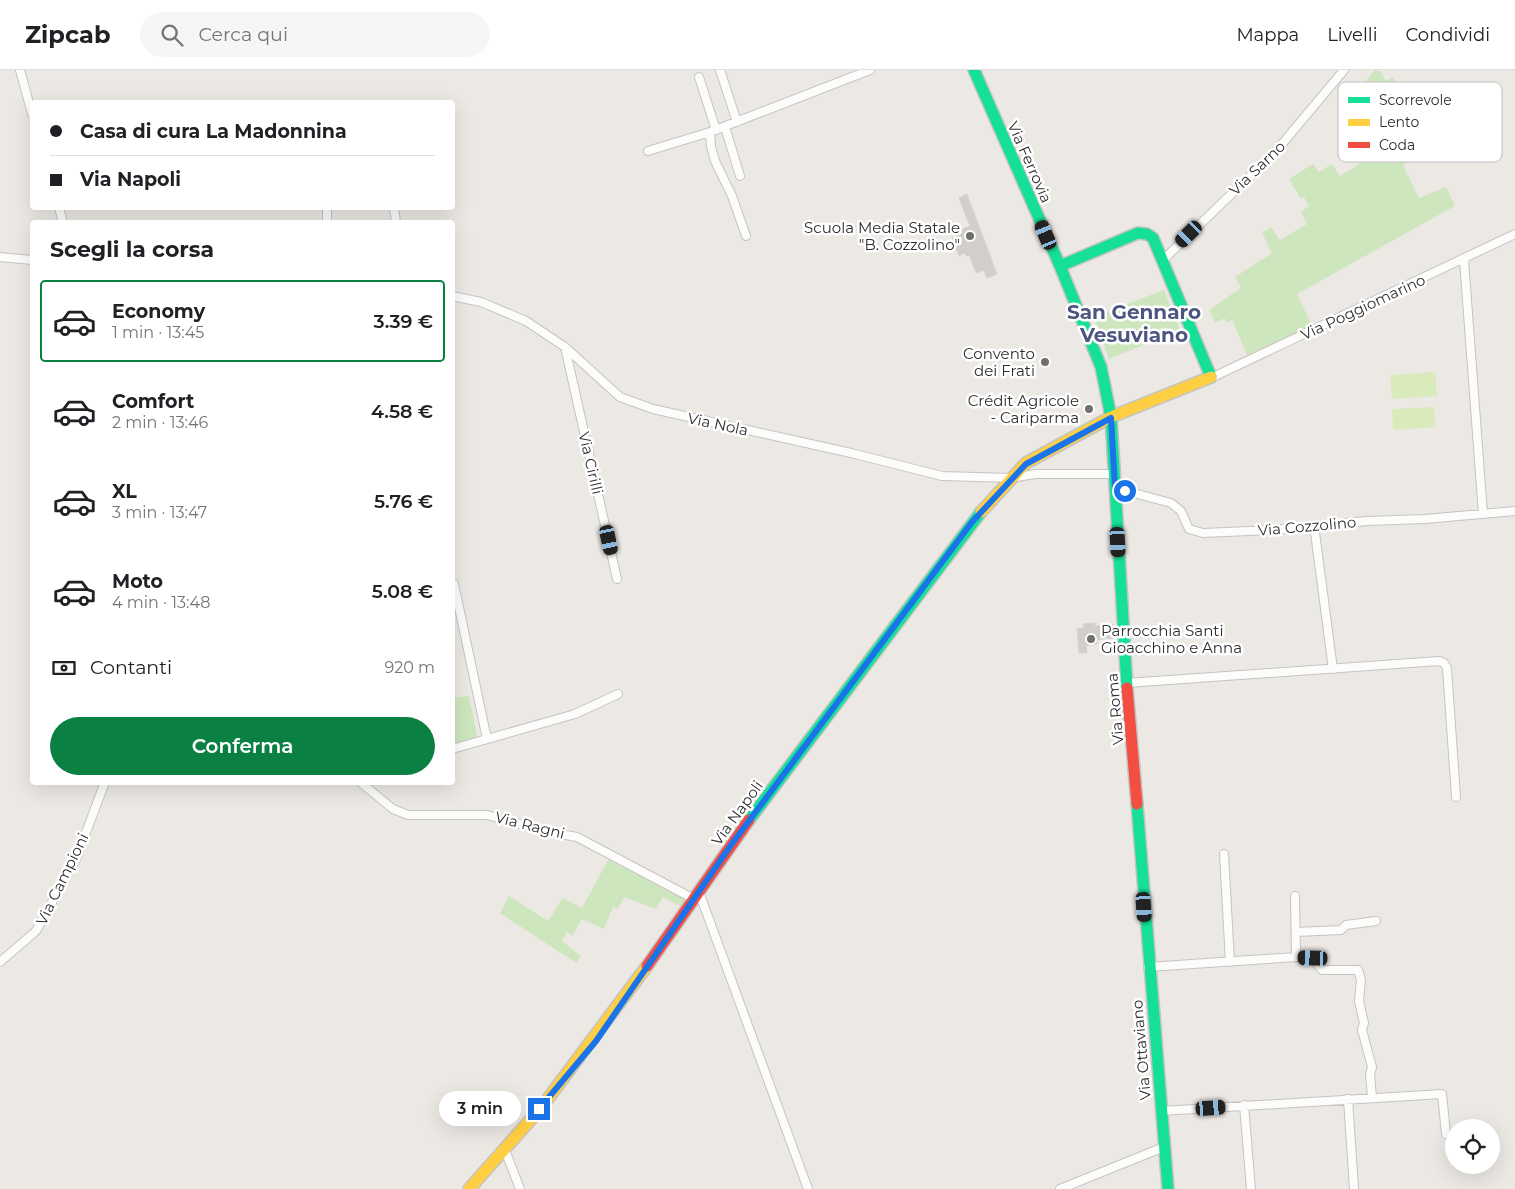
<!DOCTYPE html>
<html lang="it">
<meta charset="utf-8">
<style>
:root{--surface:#fff;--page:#f6f6f6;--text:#202124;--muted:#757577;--line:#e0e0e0;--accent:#0b8043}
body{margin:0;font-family:Montserrat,sans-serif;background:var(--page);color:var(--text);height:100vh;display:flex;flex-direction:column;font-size:19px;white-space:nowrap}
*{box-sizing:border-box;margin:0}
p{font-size:16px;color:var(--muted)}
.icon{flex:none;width:28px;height:28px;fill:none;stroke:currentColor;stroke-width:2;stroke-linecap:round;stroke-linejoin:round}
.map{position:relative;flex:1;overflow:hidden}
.side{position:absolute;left:30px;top:150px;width:425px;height:565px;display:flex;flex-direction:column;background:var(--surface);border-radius:5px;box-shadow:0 5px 20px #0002}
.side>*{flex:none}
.banner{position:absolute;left:30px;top:30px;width:425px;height:110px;border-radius:5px;box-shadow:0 5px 20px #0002;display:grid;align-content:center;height:110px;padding:0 20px;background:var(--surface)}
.tools{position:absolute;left:1445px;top:1049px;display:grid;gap:10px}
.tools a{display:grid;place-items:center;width:55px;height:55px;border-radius:50%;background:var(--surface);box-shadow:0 5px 20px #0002;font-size:25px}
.end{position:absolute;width:22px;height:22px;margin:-11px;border:6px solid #1a73e8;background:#fff;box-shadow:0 0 0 2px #fff}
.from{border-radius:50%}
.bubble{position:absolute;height:35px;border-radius:18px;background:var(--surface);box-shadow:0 5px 20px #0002;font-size:16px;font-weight:600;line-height:35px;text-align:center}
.car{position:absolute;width:15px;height:30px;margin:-15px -8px;border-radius:6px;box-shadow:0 0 4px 1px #0007;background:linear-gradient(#222 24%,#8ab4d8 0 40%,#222 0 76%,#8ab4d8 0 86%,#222 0)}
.banner b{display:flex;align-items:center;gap:18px;height:48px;font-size:19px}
.banner b+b{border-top:1px solid var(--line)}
.banner i{width:12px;height:12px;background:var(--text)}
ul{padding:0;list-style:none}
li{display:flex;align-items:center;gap:15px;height:82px;margin:0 10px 8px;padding:0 10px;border:2px solid transparent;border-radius:5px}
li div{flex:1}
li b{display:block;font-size:19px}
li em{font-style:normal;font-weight:600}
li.current{border-color:var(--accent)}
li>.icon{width:45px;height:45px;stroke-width:1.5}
h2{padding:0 20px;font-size:22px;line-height:60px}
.pay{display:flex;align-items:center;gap:12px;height:55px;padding:0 20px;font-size:19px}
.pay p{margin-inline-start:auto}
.cta{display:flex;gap:10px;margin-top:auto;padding:10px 20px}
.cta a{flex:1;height:58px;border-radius:30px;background:var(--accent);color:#fff;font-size:20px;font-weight:600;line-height:58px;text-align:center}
header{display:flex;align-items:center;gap:30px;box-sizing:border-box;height:70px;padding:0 25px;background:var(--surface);border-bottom:1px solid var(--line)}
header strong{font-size:24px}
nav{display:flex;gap:28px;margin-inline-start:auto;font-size:18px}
.search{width:350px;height:45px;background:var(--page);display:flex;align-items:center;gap:12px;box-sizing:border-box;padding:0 18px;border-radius:28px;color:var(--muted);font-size:19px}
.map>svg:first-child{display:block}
.green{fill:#cee6be}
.pitch{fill:#d9eabb}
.building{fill:#d1cecb;stroke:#d7d4d0}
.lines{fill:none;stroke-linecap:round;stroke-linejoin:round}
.street-casing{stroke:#c5c4c5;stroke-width:10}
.fast-casing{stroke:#c5c4c5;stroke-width:14}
.slow-casing{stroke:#c5c4c5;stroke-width:14}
.jam-casing{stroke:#c5c4c5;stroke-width:14}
.street{stroke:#fcfcfb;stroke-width:8}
.fast{stroke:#16e098;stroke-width:11}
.slow{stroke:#ffcf43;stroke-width:11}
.jam{stroke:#f24e42;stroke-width:11}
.route{stroke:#1a73e8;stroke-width:6}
.poi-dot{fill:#706f6e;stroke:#fff;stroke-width:2}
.labels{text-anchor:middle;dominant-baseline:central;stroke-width:5;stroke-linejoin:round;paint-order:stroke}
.street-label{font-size:15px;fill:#2e2e2e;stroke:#fff}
.poi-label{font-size:15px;fill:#2e2e2e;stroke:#fff;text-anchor:end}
.district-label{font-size:20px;font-weight:bold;fill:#4d5680;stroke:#fff}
.key{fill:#fff;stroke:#c0c0c0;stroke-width:1}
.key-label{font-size:14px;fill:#2e2e2e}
</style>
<header>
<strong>Zipcab</strong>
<div class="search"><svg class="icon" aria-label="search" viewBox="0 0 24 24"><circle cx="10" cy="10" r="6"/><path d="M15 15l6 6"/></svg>Cerca qui</div>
<nav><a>Mappa</a><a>Livelli</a><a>Condividi</a></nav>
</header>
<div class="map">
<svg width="1515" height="1119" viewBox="0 0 1515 1119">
<rect width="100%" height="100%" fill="#ece8e4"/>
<path class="green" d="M1375,0L1381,2L1386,11L1393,7L1405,30L1393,37L1419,84L1403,95L1419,128L1446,117L1455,136L1297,224L1313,258L1248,287L1232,250L1226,253L1225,248L1215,253L1209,240L1241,218L1235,207L1272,183L1262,163L1271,157L1280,170L1307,154L1301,142L1309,136L1304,127L1301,129L1289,109L1313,94L1319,102L1332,94L1340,106L1364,91L1348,63L1364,54L1369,61L1384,51L1367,23L1366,11Z
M1164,220L1180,260L1109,289L1094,247Z
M469,626L478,670L452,677V628Z
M608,790L690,830L684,838L663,827L656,839L624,827L618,839L613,837L604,859L582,849L572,866L567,862L562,871L581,886L576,893L500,843L509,826L548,851L563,828L582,838Z"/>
<path class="pitch" d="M1435,302L1437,326L1392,329L1390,305Z
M1434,337L1435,357L1393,360L1392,339Z"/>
<path class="building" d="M967,124L997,204L987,208L984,200L976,203L969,185L966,186L965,183L959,186L952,168L963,163L961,160L970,156L959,128Z
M1095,553V556L1113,554L1114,568L1096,570L1097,574L1086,576L1087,583H1079L1077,558H1084L1083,554Z"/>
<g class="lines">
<g class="street-casing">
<path id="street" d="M20,0L32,44
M720,0L737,52
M699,7L716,60
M725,57L740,106
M648,81L710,62
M59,138L63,152
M394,138L396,152
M327,152V138
M746,166L732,126L715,91L711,76L710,62L870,0
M0,187L32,190
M1163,190L1277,80L1344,0
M1464,190L1483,444
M452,226L481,232L526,251L565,277L620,327L653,339L851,383L942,406L1012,408L1035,404H1114
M565,277L617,509
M1211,308L1515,164
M1115,418L1171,433L1181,441L1189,459L1203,463L1272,460L1367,451L1425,449L1515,441
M1314,455L1333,599
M452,514H454L487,669
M1127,613L1439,591L1444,593L1447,598L1456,727
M452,679L575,644L618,624
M360,712L393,739L408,745H487L549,762L577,767L694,829
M1224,784L1230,892
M699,822L808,1119
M1295,826L1296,887
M1296,862L1341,860L1346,855L1376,851
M0,892L36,861L76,789L105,712
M1148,897L1296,887L1313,888L1322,900H1358L1361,910L1359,931L1364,953L1362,960L1372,997L1370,1005L1372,1027
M1348,1029L1354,1119
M1244,1035L1251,1119
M1161,1041L1442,1024L1446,1064
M505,1080L520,1119
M1060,1119L1164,1077"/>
</g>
<g class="fast-casing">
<path id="fast" d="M974,0L1060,196L1101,297L1111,347L1127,618
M1060,196L1138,163L1147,164L1153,168L1211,307
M1137,734L1168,1119
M749,750L981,442"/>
</g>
<g class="slow-casing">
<path id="slow" d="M981,442L1026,393L1111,347L1211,307
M469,1119L541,1038L647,896"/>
</g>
<g class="jam-casing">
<path id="jam" d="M1127,618L1137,734
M647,896L749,750"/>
</g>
<use href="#street" class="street"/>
<use href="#fast" class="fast"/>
<use href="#slow" class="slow"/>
<use href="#jam" class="jam"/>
</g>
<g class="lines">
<path class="route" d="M539,1039L596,971L731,775L972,452L1026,394L1111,348L1115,418L1125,421"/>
</g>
<g class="poi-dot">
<circle cx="970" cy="166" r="5"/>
<circle cx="1045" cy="292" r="5"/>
<circle cx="1089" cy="339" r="5"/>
<circle cx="1091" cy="569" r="5"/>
</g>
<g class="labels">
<g class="street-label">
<text transform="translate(1030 92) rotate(66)">Via Ferrovia</text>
<text transform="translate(1257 98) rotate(-44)">Via Sarno</text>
<text transform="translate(1363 237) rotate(-25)">Via Poggiomarino</text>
<text transform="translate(718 354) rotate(12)">Via Nola</text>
<text transform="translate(591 393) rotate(77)">Via Cirilli</text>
<text transform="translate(1307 456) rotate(-5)">Via Cozzolino</text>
<text transform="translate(1115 639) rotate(-95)">Via Roma</text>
<text transform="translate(737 743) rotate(-54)">Via Napoli</text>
<text transform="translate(530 755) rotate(14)">Via Ragni</text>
<text transform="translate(62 809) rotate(-64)">Via Campioni</text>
<text transform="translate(1141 980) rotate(-95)">Via Ottaviano</text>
</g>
<g class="poi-label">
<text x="960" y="157">Scuola Media Statale<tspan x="960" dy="17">"B. Cozzolino"</tspan></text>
<text x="1035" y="283">Convento<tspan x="1035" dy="17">dei Frati</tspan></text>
<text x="1079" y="330">Crédit Agricole<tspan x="1079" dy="17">- Cariparma</tspan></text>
<text x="1101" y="560" text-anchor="start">Parrocchia Santi<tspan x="1101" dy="17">Gioacchino e Anna</tspan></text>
</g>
<g class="district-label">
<text x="1134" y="242">San Gennaro<tspan x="1134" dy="23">Vesuviano</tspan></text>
</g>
</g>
<rect x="1338" y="12" width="164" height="80" rx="8" class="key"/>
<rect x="1348" y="27" width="22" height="6" fill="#16e098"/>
<rect x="1348" y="49" width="22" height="7" fill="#ffcf43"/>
<rect x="1348" y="72" width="22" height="6" fill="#f24e42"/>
<g class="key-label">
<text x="1379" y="35">Scorrevole</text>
<text x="1379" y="57">Lento</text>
<text x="1379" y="80">Coda</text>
</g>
</svg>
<div class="tools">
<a><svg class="icon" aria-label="locate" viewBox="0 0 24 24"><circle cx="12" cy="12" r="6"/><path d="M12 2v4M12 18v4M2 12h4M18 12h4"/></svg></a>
</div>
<i class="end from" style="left:1125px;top:421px"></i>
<i class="end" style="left:539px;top:1039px"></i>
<div class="bubble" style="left:439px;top:1021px;width:82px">3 min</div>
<i class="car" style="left:1189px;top:164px;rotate:225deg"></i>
<i class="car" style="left:1046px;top:165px;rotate:337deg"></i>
<i class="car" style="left:609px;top:470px;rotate:168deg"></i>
<i class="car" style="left:1118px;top:472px;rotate:177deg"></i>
<i class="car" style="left:1144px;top:837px;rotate:176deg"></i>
<i class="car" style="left:1313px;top:888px;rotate:272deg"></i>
<i class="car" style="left:1211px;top:1038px;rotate:86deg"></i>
<div class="banner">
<b><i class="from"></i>Casa di cura La Madonnina</b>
<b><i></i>Via Napoli</b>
</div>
<section class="side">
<h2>Scegli la corsa</h2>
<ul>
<li class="current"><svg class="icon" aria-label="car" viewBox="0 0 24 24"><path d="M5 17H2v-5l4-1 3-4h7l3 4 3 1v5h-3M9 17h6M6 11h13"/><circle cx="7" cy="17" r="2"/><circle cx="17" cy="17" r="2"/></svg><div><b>Economy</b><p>1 min · 13:45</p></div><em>3.39 €</em></li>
<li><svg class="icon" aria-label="car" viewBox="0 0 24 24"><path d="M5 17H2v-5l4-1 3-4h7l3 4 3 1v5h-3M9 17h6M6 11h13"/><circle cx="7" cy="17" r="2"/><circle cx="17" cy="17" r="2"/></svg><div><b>Comfort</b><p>2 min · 13:46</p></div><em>4.58 €</em></li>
<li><svg class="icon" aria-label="car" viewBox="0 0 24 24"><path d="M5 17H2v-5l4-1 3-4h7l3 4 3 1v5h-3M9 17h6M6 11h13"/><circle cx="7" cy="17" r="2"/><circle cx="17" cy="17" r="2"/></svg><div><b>XL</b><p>3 min · 13:47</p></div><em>5.76 €</em></li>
<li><svg class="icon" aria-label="car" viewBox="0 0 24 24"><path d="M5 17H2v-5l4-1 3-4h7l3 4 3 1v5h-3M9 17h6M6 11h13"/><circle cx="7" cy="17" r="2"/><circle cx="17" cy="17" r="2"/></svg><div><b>Moto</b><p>4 min · 13:48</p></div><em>5.08 €</em></li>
</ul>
<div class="pay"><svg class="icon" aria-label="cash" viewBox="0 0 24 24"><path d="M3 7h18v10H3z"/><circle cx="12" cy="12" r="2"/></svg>Contanti<p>920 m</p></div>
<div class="cta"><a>Conferma</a></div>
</section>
</div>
